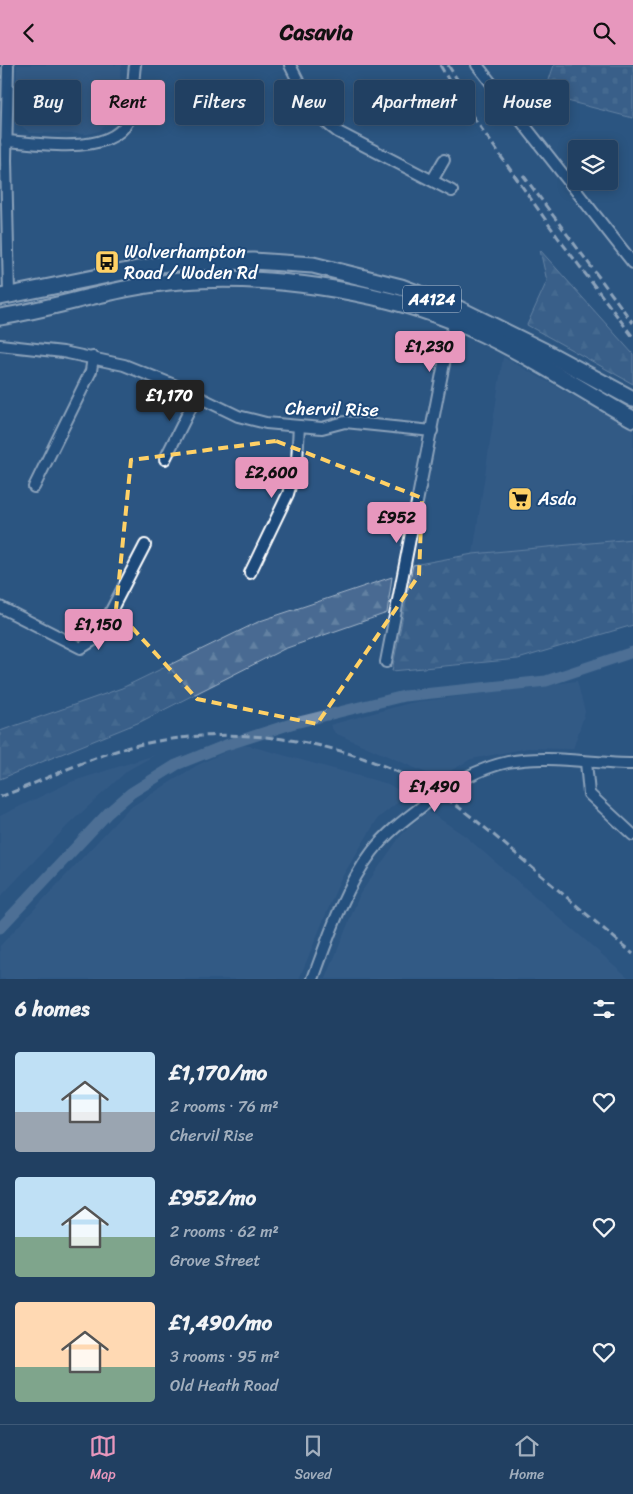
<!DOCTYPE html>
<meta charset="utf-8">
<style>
:root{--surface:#214062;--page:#2d4b6b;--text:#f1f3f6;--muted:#a2afbe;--line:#3e5977;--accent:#e797bd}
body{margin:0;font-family:Sriracha,sans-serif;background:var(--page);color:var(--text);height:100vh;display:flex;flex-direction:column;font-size:19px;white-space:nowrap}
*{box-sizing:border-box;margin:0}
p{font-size:16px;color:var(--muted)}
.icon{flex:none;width:28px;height:28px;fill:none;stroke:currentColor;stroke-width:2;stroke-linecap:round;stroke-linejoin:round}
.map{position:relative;height:914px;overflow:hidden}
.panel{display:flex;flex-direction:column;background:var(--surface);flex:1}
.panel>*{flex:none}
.guide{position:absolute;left:15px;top:15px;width:604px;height:45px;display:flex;gap:10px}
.buttons{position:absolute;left:568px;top:75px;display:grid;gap:10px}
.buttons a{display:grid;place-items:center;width:50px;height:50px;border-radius:5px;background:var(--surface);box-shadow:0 2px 12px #0003,0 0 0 1px var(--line);font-size:25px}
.price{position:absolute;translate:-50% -42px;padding:0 11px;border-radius:5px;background:var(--accent);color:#111;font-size:16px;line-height:32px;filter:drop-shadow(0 1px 2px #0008)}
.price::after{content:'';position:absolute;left:50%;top:30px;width:15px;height:11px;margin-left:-8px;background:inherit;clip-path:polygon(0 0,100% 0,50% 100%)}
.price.active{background:#222;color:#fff}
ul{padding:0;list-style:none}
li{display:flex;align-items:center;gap:15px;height:125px;padding:0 15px}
li span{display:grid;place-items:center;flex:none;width:140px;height:100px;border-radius:5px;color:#555}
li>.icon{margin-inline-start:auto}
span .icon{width:60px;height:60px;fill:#fffc;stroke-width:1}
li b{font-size:21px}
h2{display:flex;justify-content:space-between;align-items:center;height:60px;padding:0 15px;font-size:21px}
.pill{padding:0 18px;border-radius:5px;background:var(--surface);box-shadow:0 2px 12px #0003,0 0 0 1px var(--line);font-size:18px;line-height:45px}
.pill.active{background:var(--accent);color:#111}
header{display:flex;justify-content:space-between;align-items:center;height:65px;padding:0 15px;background:var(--accent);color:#111;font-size:22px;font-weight:800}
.tab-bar{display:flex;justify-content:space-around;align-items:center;height:70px;border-top:1px solid var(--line);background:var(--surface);font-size:14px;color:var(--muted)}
.tab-bar a{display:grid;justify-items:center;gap:2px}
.tab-bar .active{color:var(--accent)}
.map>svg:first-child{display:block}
.built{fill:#3b618b}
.forest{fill:url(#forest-firs);stroke:#a4b5c8}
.cemetery{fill:url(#cemetery-stones);stroke:#a4b5c8}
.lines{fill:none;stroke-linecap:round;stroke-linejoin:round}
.canal{stroke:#748fad;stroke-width:11}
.minor-casing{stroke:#fff;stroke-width:14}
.primary-casing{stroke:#fff;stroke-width:19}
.minor{stroke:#1f4a7a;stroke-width:10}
.primary{stroke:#1f4a7a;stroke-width:15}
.rail{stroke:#fff;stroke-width:3;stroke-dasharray:8 4;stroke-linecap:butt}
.marked{fill:none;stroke:#ffd166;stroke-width:4;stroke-dasharray:10 6;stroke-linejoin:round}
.labels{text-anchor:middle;stroke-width:4;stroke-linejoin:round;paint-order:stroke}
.shield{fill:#1f4a7a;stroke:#bcc9d7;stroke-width:1}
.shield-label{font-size:16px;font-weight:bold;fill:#fff}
.poi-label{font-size:18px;fill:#fff;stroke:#1f4a7a;text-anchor:start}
.street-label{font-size:18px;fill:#fff;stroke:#1f4a7a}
</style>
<header><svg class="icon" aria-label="back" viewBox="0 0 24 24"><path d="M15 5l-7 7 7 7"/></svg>Casavia<svg class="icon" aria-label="search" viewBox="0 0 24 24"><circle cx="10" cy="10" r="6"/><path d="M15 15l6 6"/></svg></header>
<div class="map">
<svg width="633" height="914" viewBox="0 0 633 914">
<defs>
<pattern id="forest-firs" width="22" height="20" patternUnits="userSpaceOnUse" patternTransform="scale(1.25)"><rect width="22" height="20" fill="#486b92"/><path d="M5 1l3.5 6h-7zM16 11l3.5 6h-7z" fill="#6381a2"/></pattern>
<pattern id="cemetery-stones" width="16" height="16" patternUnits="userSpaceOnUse" patternTransform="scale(1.25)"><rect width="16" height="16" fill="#486b92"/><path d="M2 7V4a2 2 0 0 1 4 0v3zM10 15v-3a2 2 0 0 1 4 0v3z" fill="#6381a2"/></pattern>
</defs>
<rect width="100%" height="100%" fill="#2c5582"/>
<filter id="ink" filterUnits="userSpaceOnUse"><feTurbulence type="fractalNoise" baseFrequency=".02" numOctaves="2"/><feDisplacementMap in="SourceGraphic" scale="10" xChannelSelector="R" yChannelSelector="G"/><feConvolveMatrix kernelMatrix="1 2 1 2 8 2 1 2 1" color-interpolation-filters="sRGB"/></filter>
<g filter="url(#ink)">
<g class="built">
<polygon points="17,0 122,0 120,7 121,29 116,46 110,57 99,66 88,69 30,68 16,56"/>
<polygon points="503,292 633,364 633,474 473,489"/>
<polygon points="577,616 585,647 573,684 528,683 471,694 438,713 335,668 330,660 410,638"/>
<polygon points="239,680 250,681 388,719 407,730 378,753 340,815 299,914 0,914 0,881 128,744 196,701"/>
<polygon points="155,690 128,705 69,759 0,832 0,751 71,717"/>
<polygon points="428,746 465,771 630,914 326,914 360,829 402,769"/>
</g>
<g class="forest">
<polygon points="540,185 633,289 633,319 527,260 547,216"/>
<polygon points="633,474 633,560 518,594 392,606 413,500 473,489"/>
<polygon points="392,512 387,548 284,584 140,657 0,714 0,666 122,623 260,556"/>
</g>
<polygon class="cemetery" points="554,0 633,0 633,53 544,30"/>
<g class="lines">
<polyline class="canal" points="0,863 108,748 131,728 176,700 226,680 291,659 404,631 546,616 633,587"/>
<defs>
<g id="minor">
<polyline points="8,0 6,95 9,229"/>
<path d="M290,0C303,26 313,50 338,67L452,126"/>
<polyline points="477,0 633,198"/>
<path d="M6,76C42,78 125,95 132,43C133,29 133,14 135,0"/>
<polyline points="433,114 444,95"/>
<polyline points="0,280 63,287 124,300 174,320 238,351 266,358 322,363 345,357 432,366"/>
<polyline points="165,394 196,332"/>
<polyline points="34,422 91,306 93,292"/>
<polyline points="250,508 288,429 297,396 299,361"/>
<polyline points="0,542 81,583 97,573 145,480"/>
<polyline points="386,597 447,283 455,257"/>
<polyline points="586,697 589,729 633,770"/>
<path d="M313,914C328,873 345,822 372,787C387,767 408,752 428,737C455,718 476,704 508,697C549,689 592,699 633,699"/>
</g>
<g id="primary">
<polyline points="0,232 167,198 253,196 313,200 401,222 459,244 544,286 633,334"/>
<path d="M0,252C61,242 120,220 182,216C266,209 375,225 453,256C516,281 574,321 633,354"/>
</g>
</defs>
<use href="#minor" class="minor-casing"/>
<use href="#primary" class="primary-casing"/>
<use href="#minor" class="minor"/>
<use href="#primary" class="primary"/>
<g class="rail">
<polyline points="440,0 455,26 559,174 633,272"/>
<polyline points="448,0 471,36"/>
<polyline points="523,110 633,258"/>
<path d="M0,732C46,715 90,691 138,680C241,657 354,675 444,732C471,750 496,772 521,793C558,825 596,857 633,889"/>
</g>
</g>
</g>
<path d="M0 0H633V914H0ZM276,376L422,433L419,510L317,659L197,634L116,545L131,395Z" fill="#2c5582" fill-opacity=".55" fill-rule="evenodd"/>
<path class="marked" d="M276,376L422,433L419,510L317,659L197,634L116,545L131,395Z"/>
<defs>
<symbol id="bus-square" viewBox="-11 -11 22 22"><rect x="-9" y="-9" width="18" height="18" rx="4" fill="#ffd166" stroke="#1f4a7a"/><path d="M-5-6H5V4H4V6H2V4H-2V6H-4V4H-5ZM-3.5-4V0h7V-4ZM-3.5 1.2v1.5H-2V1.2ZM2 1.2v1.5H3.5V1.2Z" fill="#111"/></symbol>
<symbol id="supermarket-square" viewBox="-11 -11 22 22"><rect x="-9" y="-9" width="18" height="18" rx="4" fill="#ffd166" stroke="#1f4a7a"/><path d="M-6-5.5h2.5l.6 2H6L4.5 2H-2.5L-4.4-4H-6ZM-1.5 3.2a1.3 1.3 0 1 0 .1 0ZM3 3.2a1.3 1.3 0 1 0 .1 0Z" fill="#111"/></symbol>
</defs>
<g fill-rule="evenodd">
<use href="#bus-square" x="93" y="183" width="28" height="28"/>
<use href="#supermarket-square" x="506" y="420" width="28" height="28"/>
</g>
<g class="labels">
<rect class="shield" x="403" y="220.5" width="58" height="27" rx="4"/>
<g class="shield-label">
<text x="432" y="240">A4124</text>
</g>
<g class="poi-label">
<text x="124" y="193">Wolverhampton<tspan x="124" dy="21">Road / Woden Rd</tspan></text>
<text x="538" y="440">Asda</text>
</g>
<g class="street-label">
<text transform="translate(332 344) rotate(1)" y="6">Chervil Rise</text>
</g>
</g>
</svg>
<div class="buttons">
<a><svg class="icon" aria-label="layers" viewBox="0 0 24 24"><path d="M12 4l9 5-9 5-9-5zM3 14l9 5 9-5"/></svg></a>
</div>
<b class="price" style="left:430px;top:308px">£1,230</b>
<b class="price active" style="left:170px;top:357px">£1,170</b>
<b class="price" style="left:272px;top:434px">£2,600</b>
<b class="price" style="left:397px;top:479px">£952</b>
<b class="price" style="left:99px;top:586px">£1,150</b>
<b class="price" style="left:435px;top:748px">£1,490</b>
<div class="guide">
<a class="pill">Buy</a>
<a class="pill active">Rent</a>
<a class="pill">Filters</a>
<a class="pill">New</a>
<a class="pill">Apartment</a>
<a class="pill">House</a>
</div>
</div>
<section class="panel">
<h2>6 homes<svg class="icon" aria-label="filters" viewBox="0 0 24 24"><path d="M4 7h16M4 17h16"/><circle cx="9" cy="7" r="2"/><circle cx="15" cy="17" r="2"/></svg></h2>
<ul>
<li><span style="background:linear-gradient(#bfe0f5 60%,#9aa5b1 0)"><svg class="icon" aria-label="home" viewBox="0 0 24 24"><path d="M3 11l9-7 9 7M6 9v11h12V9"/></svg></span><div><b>£1,170/mo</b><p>2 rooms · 76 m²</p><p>Chervil Rise</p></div><svg class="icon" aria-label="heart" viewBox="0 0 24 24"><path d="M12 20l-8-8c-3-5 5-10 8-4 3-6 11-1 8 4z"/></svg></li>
<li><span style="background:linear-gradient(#bfe0f5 60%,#7fa58c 0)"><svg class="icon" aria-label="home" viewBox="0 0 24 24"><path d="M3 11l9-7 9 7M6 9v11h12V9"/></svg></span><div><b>£952/mo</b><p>2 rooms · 62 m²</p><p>Grove Street</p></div><svg class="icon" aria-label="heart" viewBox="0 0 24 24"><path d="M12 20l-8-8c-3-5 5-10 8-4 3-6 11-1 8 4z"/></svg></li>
<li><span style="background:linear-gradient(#ffd9b3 65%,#7fa58c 0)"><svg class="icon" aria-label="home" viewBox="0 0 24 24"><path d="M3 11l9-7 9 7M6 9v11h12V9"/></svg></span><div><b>£1,490/mo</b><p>3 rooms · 95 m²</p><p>Old Heath Road</p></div><svg class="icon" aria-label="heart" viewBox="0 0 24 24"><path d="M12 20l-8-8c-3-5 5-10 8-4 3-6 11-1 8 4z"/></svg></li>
</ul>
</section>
<nav class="tab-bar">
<a class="active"><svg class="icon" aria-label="map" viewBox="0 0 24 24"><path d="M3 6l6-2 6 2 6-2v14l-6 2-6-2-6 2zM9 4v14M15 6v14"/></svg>Map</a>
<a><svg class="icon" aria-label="saved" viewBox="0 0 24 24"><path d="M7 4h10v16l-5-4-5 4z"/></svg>Saved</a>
<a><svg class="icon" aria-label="home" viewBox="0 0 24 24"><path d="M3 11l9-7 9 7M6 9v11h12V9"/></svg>Home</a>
</nav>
